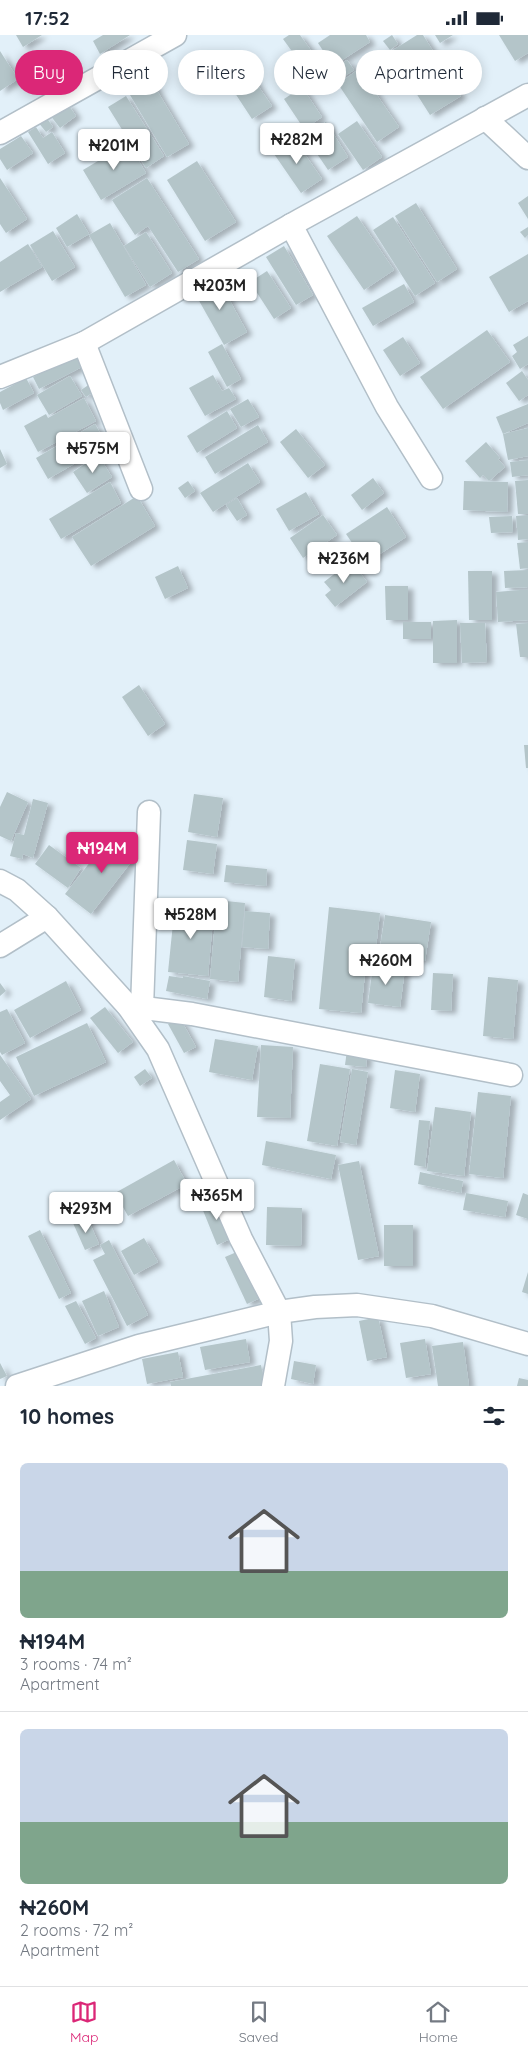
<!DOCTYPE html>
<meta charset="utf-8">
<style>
:root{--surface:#fff;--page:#f6f6f7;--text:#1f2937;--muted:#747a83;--line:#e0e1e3;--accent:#db2777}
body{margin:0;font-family:Quicksand,sans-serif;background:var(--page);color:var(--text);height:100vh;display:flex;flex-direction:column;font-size:19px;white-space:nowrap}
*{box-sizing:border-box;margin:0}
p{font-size:16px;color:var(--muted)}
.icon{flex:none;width:28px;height:28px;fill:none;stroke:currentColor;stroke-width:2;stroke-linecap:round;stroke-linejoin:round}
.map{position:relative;height:1351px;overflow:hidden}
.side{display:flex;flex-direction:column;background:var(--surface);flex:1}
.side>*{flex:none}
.hud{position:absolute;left:15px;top:15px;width:499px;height:45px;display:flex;gap:10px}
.price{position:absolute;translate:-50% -42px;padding:0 11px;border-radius:5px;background:#fff;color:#222;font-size:16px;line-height:32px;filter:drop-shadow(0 1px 2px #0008)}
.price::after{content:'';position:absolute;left:50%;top:30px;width:15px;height:11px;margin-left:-8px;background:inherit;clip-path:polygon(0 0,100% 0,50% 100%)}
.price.on{background:var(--accent);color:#fff}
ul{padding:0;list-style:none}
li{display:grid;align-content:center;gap:10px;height:265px;padding:0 20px}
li+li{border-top:1px solid var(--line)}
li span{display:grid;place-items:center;height:155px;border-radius:8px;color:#555}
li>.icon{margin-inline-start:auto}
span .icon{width:90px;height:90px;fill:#fffc;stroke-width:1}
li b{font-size:21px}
h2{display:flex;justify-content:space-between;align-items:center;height:60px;padding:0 20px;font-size:21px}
.chip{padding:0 18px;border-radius:22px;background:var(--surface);box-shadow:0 2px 12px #0003;font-size:18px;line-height:45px}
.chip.on{background:var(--accent);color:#fff}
.status{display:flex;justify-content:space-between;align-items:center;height:35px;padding:0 25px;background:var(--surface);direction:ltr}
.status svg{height:14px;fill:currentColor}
.dock{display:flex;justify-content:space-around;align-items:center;height:70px;border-top:1px solid var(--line);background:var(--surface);font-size:14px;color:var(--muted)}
.dock a{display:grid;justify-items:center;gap:2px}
.dock .on{color:var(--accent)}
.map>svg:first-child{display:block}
.building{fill:#b4c5c9;filter:url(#shadow)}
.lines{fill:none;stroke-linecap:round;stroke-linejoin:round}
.street-casing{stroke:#b2bfc8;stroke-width:25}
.street{stroke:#fff;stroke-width:22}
</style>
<div class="status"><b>17:52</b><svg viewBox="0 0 49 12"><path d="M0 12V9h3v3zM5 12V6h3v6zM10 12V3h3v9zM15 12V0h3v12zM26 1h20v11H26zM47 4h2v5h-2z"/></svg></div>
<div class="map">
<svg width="528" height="1351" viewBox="0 0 528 1351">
<defs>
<filter id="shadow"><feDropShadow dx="5.5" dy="3" stdDeviation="2.5" flood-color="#0004"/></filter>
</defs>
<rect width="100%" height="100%" fill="#e2f0f9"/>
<g class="building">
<polygon points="16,0 42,0 23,12"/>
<polygon points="103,0 130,0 100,19 93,6"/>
<polygon points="289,0 300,0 325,35 312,44 283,4"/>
<polygon points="330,0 366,0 370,7 333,31 318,8"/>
<polygon points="392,0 398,9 390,15 383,6"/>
<polygon points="417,0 423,0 461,61 430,80 390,17"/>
<polygon points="435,0 453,0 440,8"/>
<polygon points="499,0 528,0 528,18 515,26"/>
<polygon points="0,16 18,44 0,56"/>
<polygon points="347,25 354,35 337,46 330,36"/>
<polygon points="359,34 399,92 377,107 338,49"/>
<polygon points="248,36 272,71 252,84 229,49"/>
<polygon points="152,47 189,109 167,122 130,60"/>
<polygon points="302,52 322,82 304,94 284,64"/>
<polygon points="126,61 164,121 146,133 108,72"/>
<polygon points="67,68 76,81 60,93 50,80"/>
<polygon points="46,82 53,92 46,97 38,87"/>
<polygon points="357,86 382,122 363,135 338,99"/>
<polygon points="326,87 348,122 328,135 305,101"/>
<polygon points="36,92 43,103 52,97 65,118 48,129 28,97"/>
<polygon points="21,101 33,118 7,135 0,124 0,114"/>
<polygon points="293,102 322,144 301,158 272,116"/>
<polygon points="128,108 146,138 101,165 83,135"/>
<polygon points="197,126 236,187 205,206 167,145"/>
<polygon points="0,143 27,184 6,198 0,189"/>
<polygon points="147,143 199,224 178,237 148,191 135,200 112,165"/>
<polygon points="528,161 528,184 518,168"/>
<polygon points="416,168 457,234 437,247 395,181"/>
<polygon points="77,179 89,199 67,212 56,193"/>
<polygon points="357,181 394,235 364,255 327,201"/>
<polygon points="393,182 435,248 415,261 373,195"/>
<polygon points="110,188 146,250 125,262 89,200"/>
<polygon points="528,192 528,200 525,203 520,197"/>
<polygon points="53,196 75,232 52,246 30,210"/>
<polygon points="146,197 172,238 150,252 124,211"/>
<polygon points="28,209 42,232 0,257 0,227"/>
<polygon points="284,211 313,260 296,270 266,222"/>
<polygon points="528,219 528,266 509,277 489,242"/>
<polygon points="267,236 291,273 274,284 250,247"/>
<polygon points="217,242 247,297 224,310 193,255"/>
<polygon points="404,249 414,267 373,291 362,273"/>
<polygon points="487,295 510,327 443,374 420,342"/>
<polygon points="528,301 528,329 520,334 512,321 517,317 513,310"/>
<polygon points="403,302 420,328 400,341 383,315"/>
<polygon points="222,309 241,344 227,352 208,317"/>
<polygon points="76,320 82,332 39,354 33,342"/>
<polygon points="522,336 528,345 528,360 519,366 506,348"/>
<polygon points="213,340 222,356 229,353 236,364 205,381 189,353"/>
<polygon points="70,341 82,361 49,380 37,360"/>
<polygon points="26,343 34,358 3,375 0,368 0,357"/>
<polygon points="93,347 98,354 86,362 81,355"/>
<polygon points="84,363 96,386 38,417 24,391 46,379 48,383"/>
<polygon points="248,364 259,382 241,392 230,374"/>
<polygon points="528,369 528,388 503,399 496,382"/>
<polygon points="227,376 237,393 197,418 187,401"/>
<polygon points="95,389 107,410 48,444 36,423"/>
<polygon points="258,390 268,407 215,439 205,422"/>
<polygon points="528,393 528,421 508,425 503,399"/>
<polygon points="296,394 325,430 308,443 280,407"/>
<polygon points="486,407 500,423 498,424 505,432 489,446 483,440 480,443 465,426"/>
<polygon points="0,414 7,429 0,433"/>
<polygon points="98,420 112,442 87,458 73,437"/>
<polygon points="528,425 528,440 512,442 510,427"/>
<polygon points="248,428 260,447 213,477 200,458"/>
<polygon points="373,443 384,458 362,475 351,460"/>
<polygon points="528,445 528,479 518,479 515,446"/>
<polygon points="188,446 195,456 185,463 178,453"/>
<polygon points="464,446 508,447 507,477 463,475"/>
<polygon points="110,447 121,468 61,504 49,484"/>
<polygon points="306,457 319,479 289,496 276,474"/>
<polygon points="137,461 155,491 91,531 72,502"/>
<polygon points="237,463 247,480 237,486 226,470"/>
<polygon points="387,472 406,502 366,528 346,499"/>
<polygon points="323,480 337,500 303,523 290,503"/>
<polygon points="528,480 528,504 518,505 516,481"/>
<polygon points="512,481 513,497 491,498 489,482"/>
<polygon points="528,507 528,533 520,534 517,508"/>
<polygon points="351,526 367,547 335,572 325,560 331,555 324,547"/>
<polygon points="178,531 188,553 165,564 155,542"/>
<polygon points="528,535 528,552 505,553 504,536"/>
<polygon points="468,536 492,536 492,585 469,585"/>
<polygon points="385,551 408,551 408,585 386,585"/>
<polygon points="520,555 528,555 528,585 498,587 496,557"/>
<polygon points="457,585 457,628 433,628 433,586"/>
<rect x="403" y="587" width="28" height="17"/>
<polygon points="460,588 485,588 487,627 462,628"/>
<polygon points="528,588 528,622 520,622 516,589"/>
<polygon points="139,650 165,689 148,701 122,662"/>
<polygon points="524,710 528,710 528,733 526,733"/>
<polygon points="7,757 28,767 11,806 0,801 0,772"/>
<polygon points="194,759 223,763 217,802 188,797"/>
<polygon points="33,764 48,768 33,823 23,819 22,824 10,821 16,798 24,800"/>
<polygon points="113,798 138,818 91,879 65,859"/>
<polygon points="187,805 217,809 213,839 183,835"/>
<polygon points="49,810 81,833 68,853 35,829"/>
<polygon points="226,830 267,834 266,851 224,847"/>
<polygon points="217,865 245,868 238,947 210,944"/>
<polygon points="175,869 214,873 208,941 168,937"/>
<polygon points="329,872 380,878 374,930 366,929 361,978 319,974"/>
<polygon points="245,876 270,878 268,914 242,912"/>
<polygon points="385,880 431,887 425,926 379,919"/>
<polygon points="268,921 295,924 291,966 264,962"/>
<polygon points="373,930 405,934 400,972 368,968"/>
<polygon points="433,938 453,939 451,976 431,975"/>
<polygon points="169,941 183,943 183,941 210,946 207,964 166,956"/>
<polygon points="488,942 518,945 513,1004 483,1001"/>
<polygon points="66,946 81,975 30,1003 14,975"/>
<polygon points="0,948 6,956 0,961"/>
<polygon points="105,972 133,1007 118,1018 90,983"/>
<polygon points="7,974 25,1008 2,1020 0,1017 0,977"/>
<polygon points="180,983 196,1012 184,1018 168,989"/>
<polygon points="87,988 106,1027 34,1061 16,1022"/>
<polygon points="215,1004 258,1011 252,1045 209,1037"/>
<polygon points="261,1010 293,1012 290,1083 257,1082"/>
<polygon points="347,1015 367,1017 366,1032 345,1030"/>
<polygon points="0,1020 31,1064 0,1085 0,1067 10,1060 0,1046"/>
<polygon points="320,1029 350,1034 337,1111 307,1106"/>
<polygon points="145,1034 152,1043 140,1051 134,1042"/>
<polygon points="352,1034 368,1037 356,1110 340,1107"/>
<polygon points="395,1035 420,1039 415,1077 390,1073"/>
<polygon points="478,1057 511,1061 503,1143 469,1139"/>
<polygon points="435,1072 471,1077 464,1141 427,1136"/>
<polygon points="419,1085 430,1086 425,1132 414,1130"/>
<polygon points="266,1106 336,1120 331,1144 262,1130"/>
<polygon points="174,1125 187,1149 128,1181 115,1158"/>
<polygon points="359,1126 379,1221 358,1225 338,1130"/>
<polygon points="420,1137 463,1146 461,1158 418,1149"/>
<polygon points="466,1158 508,1166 505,1182 463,1175"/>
<polygon points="523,1158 528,1160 528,1184 516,1180"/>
<polygon points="216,1162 233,1203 217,1210 200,1168"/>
<polygon points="267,1172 302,1173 301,1211 266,1210"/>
<polygon points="87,1182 99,1209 85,1215 73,1188"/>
<rect x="384" y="1190" width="29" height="41"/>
<polygon points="40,1195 71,1258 59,1264 28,1201"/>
<polygon points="144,1203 158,1227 134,1240 121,1216"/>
<polygon points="109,1205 148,1280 127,1291 93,1225 105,1219 100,1210"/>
<polygon points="239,1216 260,1263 247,1269 225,1222"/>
<polygon points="528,1237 528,1259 522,1257"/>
<polygon points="104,1256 119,1292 98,1301 82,1266"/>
<polygon points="76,1266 96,1303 85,1309 65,1271"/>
<polygon points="378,1282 387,1322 367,1326 359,1286"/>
<polygon points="246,1304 250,1327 205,1335 200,1312"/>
<polygon points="425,1304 431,1339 406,1343 400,1308"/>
<polygon points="463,1307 469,1351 438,1351 432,1311"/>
<polygon points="178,1317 183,1342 147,1349 142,1324"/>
<polygon points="294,1326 316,1330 313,1349 291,1344"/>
<polygon points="0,1328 7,1341 0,1344"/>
<polygon points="261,1330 265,1351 171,1351 170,1347"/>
<polygon points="519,1343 528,1345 528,1351 517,1351"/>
</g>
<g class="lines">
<defs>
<g id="street">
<polyline points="485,83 528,123"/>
<polyline points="0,98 175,0"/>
<polyline points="291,190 387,372 431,443"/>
<polyline points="84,308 300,185 528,60"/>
<polyline points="0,342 84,308 141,454"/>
<polyline points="0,846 17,855 47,882 128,971 158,1014 241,1204 279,1277 281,1306 273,1351"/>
<polyline points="0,911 47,882"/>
<polyline points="128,971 192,979 511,1040"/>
<polyline points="142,973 149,777"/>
<polyline points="17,1351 139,1311 279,1277 315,1272 357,1270 432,1281 528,1309"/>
</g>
</defs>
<use href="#street" class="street-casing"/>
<use href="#street" class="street"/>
</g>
</svg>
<b class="price" style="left:297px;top:130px">₦282M</b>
<b class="price" style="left:114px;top:136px">₦201M</b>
<b class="price" style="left:220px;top:276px">₦203M</b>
<b class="price" style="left:93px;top:439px">₦575M</b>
<b class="price" style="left:344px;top:549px">₦236M</b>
<b class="price on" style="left:102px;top:839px">₦194M</b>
<b class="price" style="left:191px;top:905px">₦528M</b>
<b class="price" style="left:386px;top:951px">₦260M</b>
<b class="price" style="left:217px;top:1186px">₦365M</b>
<b class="price" style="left:86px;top:1199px">₦293M</b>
<div class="hud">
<a class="chip on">Buy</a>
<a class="chip">Rent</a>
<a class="chip">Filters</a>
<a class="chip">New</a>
<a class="chip">Apartment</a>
</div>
</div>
<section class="side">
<h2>10 homes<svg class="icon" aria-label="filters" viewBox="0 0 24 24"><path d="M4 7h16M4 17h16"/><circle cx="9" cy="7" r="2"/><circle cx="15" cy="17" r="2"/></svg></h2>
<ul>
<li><span style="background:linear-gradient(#c9d6e8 70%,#7fa58c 0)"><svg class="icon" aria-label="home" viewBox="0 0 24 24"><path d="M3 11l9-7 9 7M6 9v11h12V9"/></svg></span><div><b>₦194M</b><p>3 rooms · 74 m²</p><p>Apartment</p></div></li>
<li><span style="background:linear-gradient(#c9d6e8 60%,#7fa58c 0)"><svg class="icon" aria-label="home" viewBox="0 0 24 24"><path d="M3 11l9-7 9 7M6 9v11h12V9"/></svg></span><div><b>₦260M</b><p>2 rooms · 72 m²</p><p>Apartment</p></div></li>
</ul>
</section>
<nav class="dock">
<a class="on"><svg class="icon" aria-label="map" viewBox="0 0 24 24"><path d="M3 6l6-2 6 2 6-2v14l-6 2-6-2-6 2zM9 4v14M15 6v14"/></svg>Map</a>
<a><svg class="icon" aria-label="saved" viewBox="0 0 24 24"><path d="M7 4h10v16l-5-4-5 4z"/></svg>Saved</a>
<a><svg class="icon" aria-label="home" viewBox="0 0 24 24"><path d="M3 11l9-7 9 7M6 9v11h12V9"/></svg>Home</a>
</nav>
